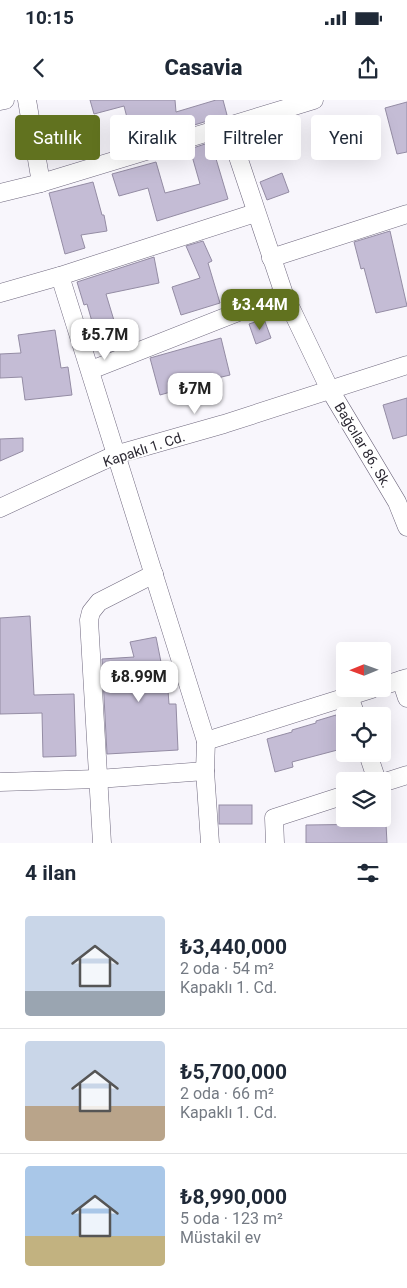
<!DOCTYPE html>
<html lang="tr">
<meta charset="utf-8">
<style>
:root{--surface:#fff;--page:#f2f2f3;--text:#1f2937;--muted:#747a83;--line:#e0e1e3;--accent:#61721f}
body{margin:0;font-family:Roboto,sans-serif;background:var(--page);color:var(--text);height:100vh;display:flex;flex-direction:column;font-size:19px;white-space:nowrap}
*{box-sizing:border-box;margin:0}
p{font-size:16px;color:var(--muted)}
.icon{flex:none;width:28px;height:28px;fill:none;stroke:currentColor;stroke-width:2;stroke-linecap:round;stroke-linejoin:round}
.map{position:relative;height:743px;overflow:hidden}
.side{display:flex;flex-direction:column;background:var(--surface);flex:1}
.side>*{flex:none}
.hud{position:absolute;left:15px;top:15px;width:378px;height:45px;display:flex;gap:10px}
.needle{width:32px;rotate:269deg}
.controls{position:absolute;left:336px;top:542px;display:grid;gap:10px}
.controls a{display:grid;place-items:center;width:55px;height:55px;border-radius:5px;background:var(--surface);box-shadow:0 5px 20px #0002;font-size:25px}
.price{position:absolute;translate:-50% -42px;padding:0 11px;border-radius:10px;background:#fff;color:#222;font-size:16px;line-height:32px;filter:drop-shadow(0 1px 2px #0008)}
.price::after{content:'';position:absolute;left:50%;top:30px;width:15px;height:11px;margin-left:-8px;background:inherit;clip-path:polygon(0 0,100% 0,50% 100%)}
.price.active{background:var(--accent);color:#fff}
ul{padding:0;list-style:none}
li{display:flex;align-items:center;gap:15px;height:125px;padding:0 25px}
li+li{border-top:1px solid var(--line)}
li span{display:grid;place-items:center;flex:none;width:140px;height:100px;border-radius:5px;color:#555}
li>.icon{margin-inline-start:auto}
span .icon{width:60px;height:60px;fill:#fffc;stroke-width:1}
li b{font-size:21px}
h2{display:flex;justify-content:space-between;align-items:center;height:60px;padding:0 25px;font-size:21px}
.tag{padding:0 18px;border-radius:5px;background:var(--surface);box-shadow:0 5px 20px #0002;font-size:18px;line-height:45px}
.tag.active{background:var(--accent);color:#fff}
.status{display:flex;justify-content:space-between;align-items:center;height:35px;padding:0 25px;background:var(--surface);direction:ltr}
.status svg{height:14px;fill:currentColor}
header{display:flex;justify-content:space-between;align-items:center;height:65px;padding:0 25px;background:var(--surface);font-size:22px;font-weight:800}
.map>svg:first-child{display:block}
.building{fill:#c4bcd5;stroke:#948ca4}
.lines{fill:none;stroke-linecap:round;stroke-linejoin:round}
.minor-casing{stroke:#6f687e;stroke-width:19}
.minor{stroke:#fff;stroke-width:18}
.labels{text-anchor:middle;stroke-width:4;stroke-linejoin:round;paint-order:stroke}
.street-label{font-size:14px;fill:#2a2731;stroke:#fff}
</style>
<div class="status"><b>10:15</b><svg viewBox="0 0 49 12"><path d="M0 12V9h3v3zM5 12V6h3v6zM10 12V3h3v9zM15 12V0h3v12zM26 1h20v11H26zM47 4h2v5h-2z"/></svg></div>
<header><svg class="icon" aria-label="back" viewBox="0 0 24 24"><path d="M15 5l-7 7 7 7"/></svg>Casavia<svg class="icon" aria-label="share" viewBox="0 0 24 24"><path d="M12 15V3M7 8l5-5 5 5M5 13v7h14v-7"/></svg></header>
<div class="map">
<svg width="407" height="743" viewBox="0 0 407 743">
<rect width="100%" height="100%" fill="#f8f6fc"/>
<g class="building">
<polygon points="90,0 175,0 176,12 216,0 223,0 227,15 191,26 189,22 132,37 124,6 94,14"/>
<polygon points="407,2 407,52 397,54 385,8"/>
<polygon points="89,24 96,46 78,53 70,31"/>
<polygon points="211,42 228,99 157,121 148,88 119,96 112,74 156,62 165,93 200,84 190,49"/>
<polygon points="282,73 289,92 267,100 260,82"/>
<polygon points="93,82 102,115 104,115 107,131 81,135 85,148 65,154 49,93"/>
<polygon points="390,131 407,206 376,213 364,168 361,169 354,142"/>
<polygon points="203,141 212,161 208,163 220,203 181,215 172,187 200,178 186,146"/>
<polygon points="154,157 159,183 106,194 119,237 98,243 87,204 84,205 77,182"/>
<polygon points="264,219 271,238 256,244 249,224"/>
<polygon points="55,230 61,268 68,267 72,295 25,300 22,277 0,278 0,254 21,253 18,235"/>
<polygon points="221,238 230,275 188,285 188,287 160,295 150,258"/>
<polygon points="407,298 407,335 393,339 383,305"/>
<polygon points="23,338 23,351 0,361 0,339"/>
<polygon points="30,516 34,595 74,594 76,656 43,657 42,613 0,614 0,518"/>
<polygon points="156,537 164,577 167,577 169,604 176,604 178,650 107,654 102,559 134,557 130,542"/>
<polygon points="336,615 345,648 292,662 293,667 275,672 267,639 292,632 292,630 316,623 316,621"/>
<rect x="219" y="705" width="33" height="19"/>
<polygon points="386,724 387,743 306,743 306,725"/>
</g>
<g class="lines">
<defs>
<g id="minor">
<polyline points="27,0 41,83"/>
<polyline points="0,1 5,0"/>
<polyline points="228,27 284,194 330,290 397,402 407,427"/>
<polyline points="0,93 41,83 314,0"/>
<polyline points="271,158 407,114"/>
<polyline points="60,176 206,641 205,671 210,743"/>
<polyline points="0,193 60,176 255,113"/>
<polyline points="91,270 284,194"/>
<polyline points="0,408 115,355 224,324 407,265"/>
<polyline points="401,580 407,598"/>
<polyline points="382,586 407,578"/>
<polyline points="349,596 356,616"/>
<polyline points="206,641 372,589"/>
<polyline points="368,654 377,681"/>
<polyline points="0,682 98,679 205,671"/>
<polyline points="382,683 407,675"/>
<polyline points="102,743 89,520 91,512 99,502 154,474"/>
<polyline points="275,743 274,718 345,695"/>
</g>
</defs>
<use href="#minor" class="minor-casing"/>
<use href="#minor" class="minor"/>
</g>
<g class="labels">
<g class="street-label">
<text transform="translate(363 345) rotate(59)" y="5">Bağcılar 86. Sk.</text>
<text transform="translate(144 349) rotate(-18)" y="5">Kapaklı 1. Cd.</text>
</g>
</g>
</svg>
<div class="controls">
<a><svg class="needle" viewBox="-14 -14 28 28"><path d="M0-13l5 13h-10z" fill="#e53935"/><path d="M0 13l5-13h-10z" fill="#747a83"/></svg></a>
<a><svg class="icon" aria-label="locate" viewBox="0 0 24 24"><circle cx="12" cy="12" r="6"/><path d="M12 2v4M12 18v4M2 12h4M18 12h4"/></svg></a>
<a><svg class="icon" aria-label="layers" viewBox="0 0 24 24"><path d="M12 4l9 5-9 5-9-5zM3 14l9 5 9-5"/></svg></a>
</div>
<b class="price active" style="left:260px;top:231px">₺3.44M</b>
<b class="price" style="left:105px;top:261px">₺5.7M</b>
<b class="price" style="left:195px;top:315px">₺7M</b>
<b class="price" style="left:139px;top:603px">₺8.99M</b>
<div class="hud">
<a class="tag active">Satılık</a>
<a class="tag">Kiralık</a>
<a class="tag">Filtreler</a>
<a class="tag">Yeni</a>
</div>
</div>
<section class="side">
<h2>4 ilan<svg class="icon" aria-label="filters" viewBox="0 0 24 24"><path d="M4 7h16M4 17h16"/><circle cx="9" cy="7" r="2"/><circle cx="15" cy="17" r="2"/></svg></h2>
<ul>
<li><span style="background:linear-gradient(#c9d6e8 75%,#9aa5b1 0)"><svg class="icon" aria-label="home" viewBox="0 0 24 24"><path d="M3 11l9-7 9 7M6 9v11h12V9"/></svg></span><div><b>₺3,440,000</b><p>2 oda · 54 m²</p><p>Kapaklı 1. Cd.</p></div></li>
<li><span style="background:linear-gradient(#c9d6e8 65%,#b9a48a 0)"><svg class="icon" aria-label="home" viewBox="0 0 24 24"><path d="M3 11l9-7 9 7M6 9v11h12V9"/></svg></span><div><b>₺5,700,000</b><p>2 oda · 66 m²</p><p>Kapaklı 1. Cd.</p></div></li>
<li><span style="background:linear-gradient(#a9c7e8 70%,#c2b280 0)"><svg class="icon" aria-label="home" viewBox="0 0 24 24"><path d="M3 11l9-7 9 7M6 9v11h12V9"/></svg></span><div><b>₺8,990,000</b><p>5 oda · 123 m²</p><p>Müstakil ev</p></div></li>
</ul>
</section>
